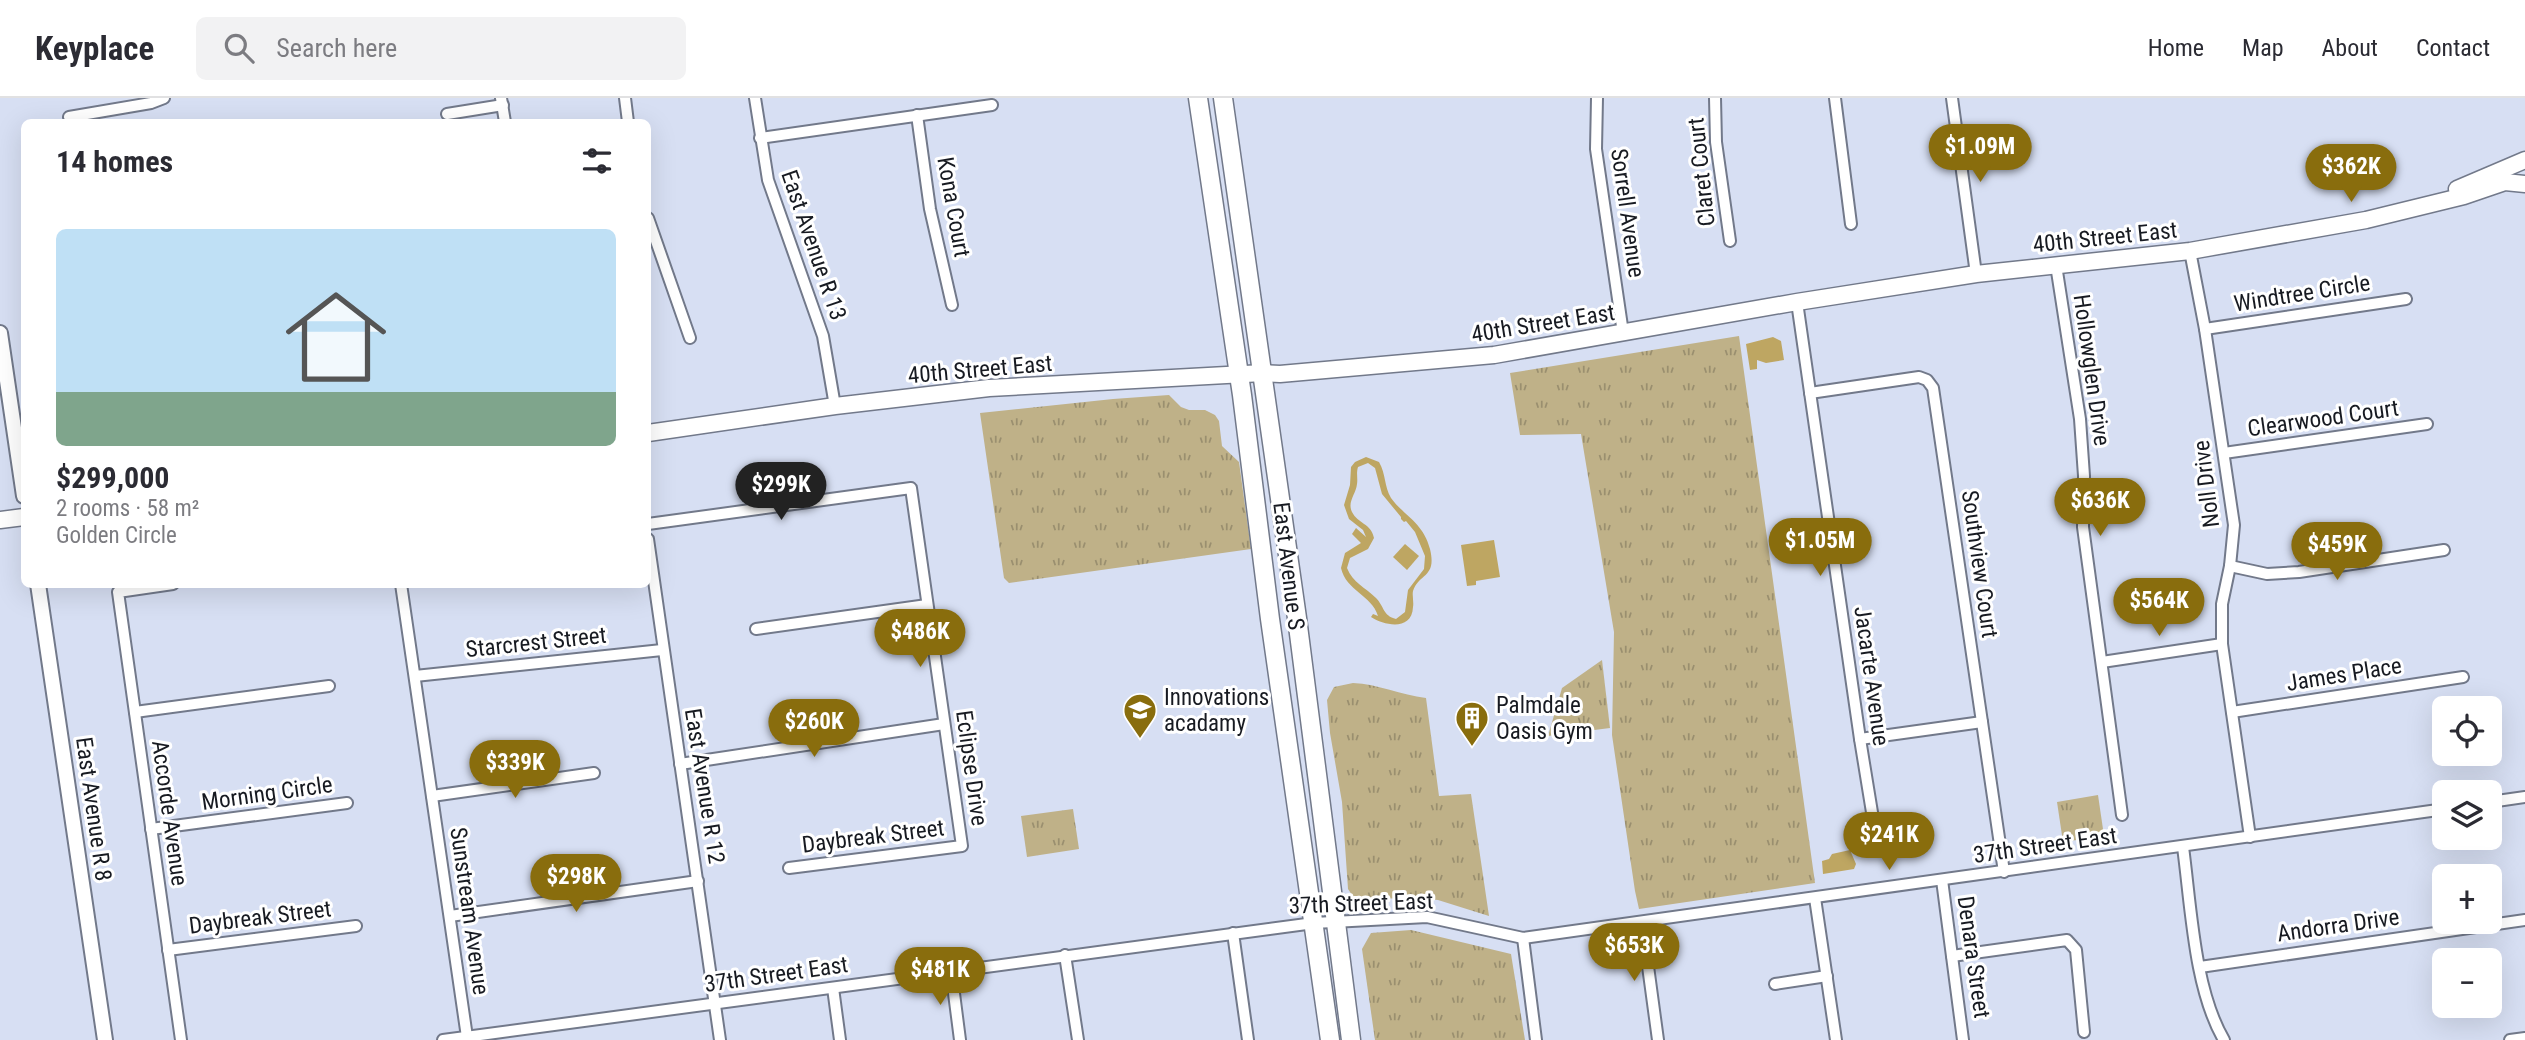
<!DOCTYPE html>
<meta charset="utf-8">
<style>
:root{--surface:#fff;--page:#f2f2f3;--text:#2b2b33;--muted:#7c7c81;--line:#e1e1e2;--accent:#896d0d}
body{margin:0;font-family:"Roboto Condensed",sans-serif;background:var(--page);color:var(--text);height:100vh;display:flex;flex-direction:column;font-size:26px;white-space:nowrap}
*{box-sizing:border-box;margin:0}
p{font-size:23px;color:var(--muted)}
.icon{flex:none;width:38px;height:38px;fill:none;stroke:currentColor;stroke-width:2;stroke-linecap:round;stroke-linejoin:round}
.map{position:relative;flex:1;overflow:hidden}
.drawer{position:absolute;left:21px;top:21px;width:630px;height:469px;display:flex;flex-direction:column;background:var(--surface);border-radius:10px;box-shadow:0 7px 28px #0002}
.drawer>*{flex:none}
.tools{position:absolute;left:2432px;top:598px;display:grid;gap:14px}
.tools a{display:grid;place-items:center;width:70px;height:70px;border-radius:10px;background:var(--surface);box-shadow:0 7px 28px #0002;font-size:35px}
.price{position:absolute;translate:-50% -60px;padding:0 16px;border-radius:24px;background:var(--accent);color:#fff;font-size:23px;line-height:46px;filter:drop-shadow(0 2px 4px #0008)}
.price::after{content:'';position:absolute;left:50%;top:42px;width:21px;height:16px;margin-left:-10px;background:inherit;clip-path:polygon(0 0,100% 0,50% 100%)}
.price.on{background:#222;color:#fff}
ul{padding:0;list-style:none}
li{display:grid;align-content:center;gap:14px;height:371px;padding:0 35px}
li+li{border-top:2px solid var(--line)}
li span{display:grid;place-items:center;height:217px;border-radius:10px;color:#555}
li>.icon{margin-inline-start:auto}
span .icon{width:126px;height:126px;fill:#fffc;stroke-width:1}
li b{font-size:30px}
h2{display:flex;justify-content:space-between;align-items:center;height:84px;padding:0 35px;font-size:30px}
header{display:flex;align-items:center;gap:42px;box-sizing:border-box;height:98px;padding:0 35px;background:var(--surface);border-bottom:2px solid var(--line)}
header strong{font-size:33px}
nav{display:flex;gap:38px;margin-inline-start:auto;font-size:24px}
.search{width:490px;height:63px;background:var(--page);display:flex;align-items:center;gap:18px;box-sizing:border-box;padding:0 24px;border-radius:10px;color:var(--muted);font-size:26px}
.map>svg:first-child{display:block}
.grass{fill:url(#grass-tufts)}
.water{fill:#bea662;fill-rule:evenodd}
.lines{fill:none;stroke-linecap:round;stroke-linejoin:round}
.minor-casing{stroke:#72798a;stroke-width:14}
.tertiary-casing{stroke:#72798a;stroke-width:18}
.secondary-casing{stroke:#72798a;stroke-width:19}
.primary-casing{stroke:#72798a;stroke-width:21}
.minor{stroke:#fff;stroke-width:10}
.tertiary{stroke:#fff;stroke-width:14}
.secondary{stroke:#fff;stroke-width:16}
.primary{stroke:#fff;stroke-width:18}
.labels{text-anchor:middle;stroke-width:6;stroke-linejoin:round;paint-order:stroke}
.street-label{font-size:23px;fill:#171a21;stroke:#fff}
.poi-label{font-size:23px;fill:#171a21;stroke:#fff;text-anchor:start}
</style>
<header>
<strong>Keyplace</strong>
<div class="search"><svg class="icon" aria-label="search" viewBox="0 0 24 24"><circle cx="10" cy="10" r="6"/><path d="M15 15l6 6"/></svg>Search here</div>
<nav><a>Home</a><a>Map</a><a>About</a><a>Contact</a></nav>
</header>
<div class="map">
<svg width="2525" height="942" viewBox="0 0 2525 942">
<defs>
<pattern id="grass-tufts" width="24" height="20" patternUnits="userSpaceOnUse" patternTransform="scale(1.75)"><rect width="24" height="20" fill="#bfb188"/><path d="M3 7l-1-3M5 7V3M7 7l1-3M15 17l-1-3M17 17v-4M19 17l1-3" fill="none" stroke="#9a8f6f"/></pattern>
</defs>
<rect width="100%" height="100%" fill="#d7dff3"/>
<g class="grass">
<polygon points="1739,238 1815,785 1639,811 1635,793 1612,637 1614,534 1581,336 1520,337 1510,275"/>
<polygon points="1169,297 1181,309 1189,312 1205,312 1215,317 1219,323 1222,348 1239,364 1251,451 1009,485 1004,480 980,315 1113,301"/>
<polygon points="1602,562 1610,630 1548,638 1562,590"/>
<path d="M1353,585C1378,586 1401,597 1426,600L1439,698L1471,696L1489,818L1438,802L1420,800L1358,801L1354,800L1348,791L1342,704L1330,635L1327,602L1334,589Z"/>
<polygon points="2098,697 2104,738 2063,744 2057,704"/>
<polygon points="1073,711 1079,751 1027,759 1021,718"/>
<polygon points="1411,832 1511,856 1525,942 1375,942 1362,851 1371,835"/>
</g>
<g class="water">
<polygon points="1773,239 1781,243 1784,262 1766,265 1757,262 1757,271 1750,272 1746,246"/>
<path d="M1366,359L1379,364C1386,376 1384,388 1391,400C1404,418 1423,424 1430,451C1437,480 1419,475 1413,493C1412,498 1414,504 1413,509C1412,533 1385,528 1371,519L1373,516L1378,518C1372,497 1346,493 1341,470L1345,455L1361,445L1352,436L1356,430L1366,439L1363,432L1349,421L1344,407L1350,387L1351,369L1355,364ZM1368,365L1375,370L1382,396L1401,419V421L1404,424L1406,423L1415,434L1425,458L1424,471L1408,492L1405,514L1396,521C1383,518 1384,508 1376,500C1365,489 1353,485 1347,470L1350,460L1368,451L1374,440C1371,425 1358,426 1352,414C1347,404 1356,396 1357,386C1358,380 1356,376 1358,369Z"/>
<polygon points="1494,442 1500,479 1476,483 1476,487 1467,488 1461,447"/>
<polygon points="1405,446 1419,458 1407,472 1393,459"/>
<polygon points="1850,752 1856,766 1854,771 1823,776 1822,763 1829,761 1832,756"/>
</g>
<g class="lines">
<defs>
<g id="minor">
<polyline points="501,0 505,24"/>
<polyline points="625,0 628,24"/>
<polyline points="755,0 768,82 823,238 835,308"/>
<polyline points="1597,0 1596,51 1623,235"/>
<polyline points="1715,0 1716,44 1730,143"/>
<polyline points="1835,0 1851,126"/>
<polyline points="1952,0 1976,176"/>
<polyline points="447,16 503,7"/>
<polyline points="917,17 930,111 952,207"/>
<polyline points="69,19 151,5 164,0"/>
<polyline points="760,40 992,7"/>
<polyline points="648,120 690,240"/>
<polyline points="2190,153 2205,231 2234,427 2230,468 2222,506 2222,546 2250,739"/>
<polyline points="2056,167 2080,321 2084,378 2083,429 2122,717"/>
<polyline points="1797,204 1860,641 1878,751"/>
<polyline points="2205,231 2406,201"/>
<polyline points="1810,295 1919,279 1927,282 1933,290 2004,774"/>
<polyline points="2224,355 2427,326"/>
<polyline points="648,426 911,390 962,748 789,770"/>
<polyline points="648,441 720,942"/>
<polyline points="2230,468 2267,476 2299,474 2444,452"/>
<polyline points="173,486 118,494 181,942"/>
<polyline points="401,486 467,939"/>
<polyline points="756,531 927,507"/>
<polyline points="2102,564 2222,546"/>
<polyline points="415,578 662,552"/>
<polyline points="135,614 329,588"/>
<polyline points="2232,614 2463,579"/>
<polyline points="1860,641 1982,624"/>
<polyline points="680,666 944,626"/>
<polyline points="432,698 594,675"/>
<polyline points="2490,704 2525,699"/>
<polyline points="151,731 347,705"/>
<path d="M2183,749C2191,808 2194,891 2224,942"/>
<polyline points="1942,782 1963,942"/>
<polyline points="1815,800 1836,942"/>
<polyline points="450,818 698,783"/>
<polyline points="1642,824 1658,942"/>
<polyline points="1233,835 1248,942"/>
<polyline points="1523,840 1536,942"/>
<polyline points="168,852 356,828"/>
<polyline points="1065,857 1078,942"/>
<polyline points="1952,858 2067,842 2076,852 2084,934"/>
<polyline points="2200,869 2525,822"/>
<polyline points="951,872 960,942"/>
<polyline points="1775,886 1827,878"/>
<polyline points="833,890 840,942"/>
<polyline points="443,942 1314,825 1427,819 1523,840 2445,711"/>
<polyline points="2510,942 2525,940"/>
</g>
<g id="tertiary">
<polyline points="0,235 24,398"/>
<polyline points="38,486 105,942"/>
</g>
<g id="secondary">
<polyline points="2457,91 2525,62"/>
<polyline points="648,335 835,308 989,290 1263,275 1280,276 1494,257 1797,204 1976,176 2190,153 2366,122 2464,98 2505,84 2525,86"/>
<polyline points="0,422 24,419"/>
</g>
<g id="primary">
<polyline points="1198,0 1242,297 1270,521 1330,942"/>
<polyline points="1223,0 1297,520 1351,942"/>
</g>
</defs>
<use href="#minor" class="minor-casing"/>
<use href="#tertiary" class="tertiary-casing"/>
<use href="#secondary" class="secondary-casing"/>
<use href="#primary" class="primary-casing"/>
<use href="#minor" class="minor"/>
<use href="#tertiary" class="tertiary"/>
<use href="#secondary" class="secondary"/>
<use href="#primary" class="primary"/>
</g>
<defs>
<symbol id="school-pin" viewBox="-11 -11 22 30"><path d="M0 17L-7.5 6A9.5 9.5 0 1 1 7.5 6Z" fill="#896d0d" stroke="#fff"/><path d="M0-5L7-2L0 1L-7-2ZM-4 1L0 2.5L4 1V4Q0 6-4 4Z" fill="#fff"/></symbol>
<symbol id="building-pin" viewBox="-11 -11 22 30"><path d="M0 17L-7.5 6A9.5 9.5 0 1 1 7.5 6Z" fill="#896d0d" stroke="#fff"/><path d="M-4-6H4V6H1V3H-1V6H-4ZM-2.5-4.3h1.7v1.8h-1.7ZM.8-4.3h1.7v1.8H.8ZM-2.5-1h1.7V.8h-1.7ZM.8-1h1.7V.8H.8Z" fill="#fff"/></symbol>
</defs>
<g fill-rule="evenodd">
<use href="#school-pin" x="1121" y="593" width="38" height="52"/>
<use href="#building-pin" x="1453" y="601" width="38" height="52"/>
</g>
<g class="labels">
<g class="street-label">
<text transform="translate(1701 74) rotate(-96)" y="8">Claret Court</text>
<text transform="translate(954 109) rotate(80)" y="8">Kona Court</text>
<text transform="translate(1628 115) rotate(82)" y="8">Sorrell Avenue</text>
<text transform="translate(2105 139) rotate(-6)" y="8">40th Street East</text>
<text transform="translate(814 147) rotate(71)" y="8">East Avenue R 13</text>
<text transform="translate(2302 195) rotate(-9)" y="8">Windtree Circle</text>
<text transform="translate(1543 225) rotate(-9)" y="8">40th Street East</text>
<text transform="translate(980 271) rotate(-5)" y="8">40th Street East</text>
<text transform="translate(2092 272) rotate(82)" y="8">Hollowglen Drive</text>
<text transform="translate(2323 320) rotate(-8)" y="8">Clearwood Court</text>
<text transform="translate(2206 386) rotate(-97)" y="8">Noll Drive</text>
<text transform="translate(1980 466) rotate(82)" y="8">Southview Court</text>
<text transform="translate(1289 468) rotate(83)" y="8">East Avenue S</text>
<text transform="translate(536 544) rotate(-6)" y="8">Starcrest Street</text>
<text transform="translate(2344 576) rotate(-9)" y="8">James Place</text>
<text transform="translate(1872 578) rotate(82)" y="8">Jacarte Avenue</text>
<text transform="translate(972 670) rotate(82)" y="8">Eclipse Drive</text>
<text transform="translate(705 688) rotate(81)" y="8">East Avenue R 12</text>
<text transform="translate(267 695) rotate(-8)" y="8">Morning Circle</text>
<text transform="translate(94 711) rotate(82)" y="8">East Avenue R 8</text>
<text transform="translate(170 715) rotate(82)" y="8">Accorde Avenue</text>
<text transform="translate(873 738) rotate(-7)" y="8">Daybreak Street</text>
<text transform="translate(2045 747) rotate(-8)" y="8">37th Street East</text>
<text transform="translate(1361 805) rotate(-2)" y="8">37th Street East</text>
<text transform="translate(470 813) rotate(82)" y="8">Sunstream Avenue</text>
<text transform="translate(260 819) rotate(-7)" y="8">Daybreak Street</text>
<text transform="translate(2338 827) rotate(-8)" y="8">Andorra Drive</text>
<text transform="translate(1974 859) rotate(82)" y="8">Denara Street</text>
<text transform="translate(776 876) rotate(-8)" y="8">37th Street East</text>
</g>
<g class="poi-label">
<text x="1164" y="607">Innovations<tspan x="1164" dy="26">acadamy</tspan></text>
<text x="1496" y="615">Palmdale<tspan x="1496" dy="26">Oasis Gym</tspan></text>
</g>
</g>
</svg>
<div class="tools">
<a><svg class="icon" aria-label="locate" viewBox="0 0 24 24"><circle cx="12" cy="12" r="6"/><path d="M12 2v4M12 18v4M2 12h4M18 12h4"/></svg></a>
<a><svg class="icon" aria-label="layers" viewBox="0 0 24 24"><path d="M12 4l9 5-9 5-9-5zM3 14l9 5 9-5"/></svg></a>
<a>+</a>
<a>−</a>
</div>
<b class="price" style="left:1980px;top:86px">$1.09M</b>
<b class="price" style="left:2351px;top:106px">$362K</b>
<b class="price on" style="left:781px;top:424px">$299K</b>
<b class="price" style="left:2100px;top:440px">$636K</b>
<b class="price" style="left:1820px;top:480px">$1.05M</b>
<b class="price" style="left:2337px;top:484px">$459K</b>
<b class="price" style="left:2159px;top:540px">$564K</b>
<b class="price" style="left:920px;top:571px">$486K</b>
<b class="price" style="left:814px;top:661px">$260K</b>
<b class="price" style="left:515px;top:702px">$339K</b>
<b class="price" style="left:1889px;top:774px">$241K</b>
<b class="price" style="left:576px;top:816px">$298K</b>
<b class="price" style="left:1634px;top:885px">$653K</b>
<b class="price" style="left:940px;top:909px">$481K</b>
<section class="drawer">
<h2>14 homes<svg class="icon" aria-label="filters" viewBox="0 0 24 24"><path d="M4 7h16M4 17h16"/><circle cx="9" cy="7" r="2"/><circle cx="15" cy="17" r="2"/></svg></h2>
<ul>
<li><span style="background:linear-gradient(#bfe0f5 75%,#7fa58c 0)"><svg class="icon" aria-label="home" viewBox="0 0 24 24"><path d="M3 11l9-7 9 7M6 9v11h12V9"/></svg></span><div><b>$299,000</b><p>2 rooms · 58 m²</p><p>Golden Circle</p></div></li>
</ul>
</section>
</div>
